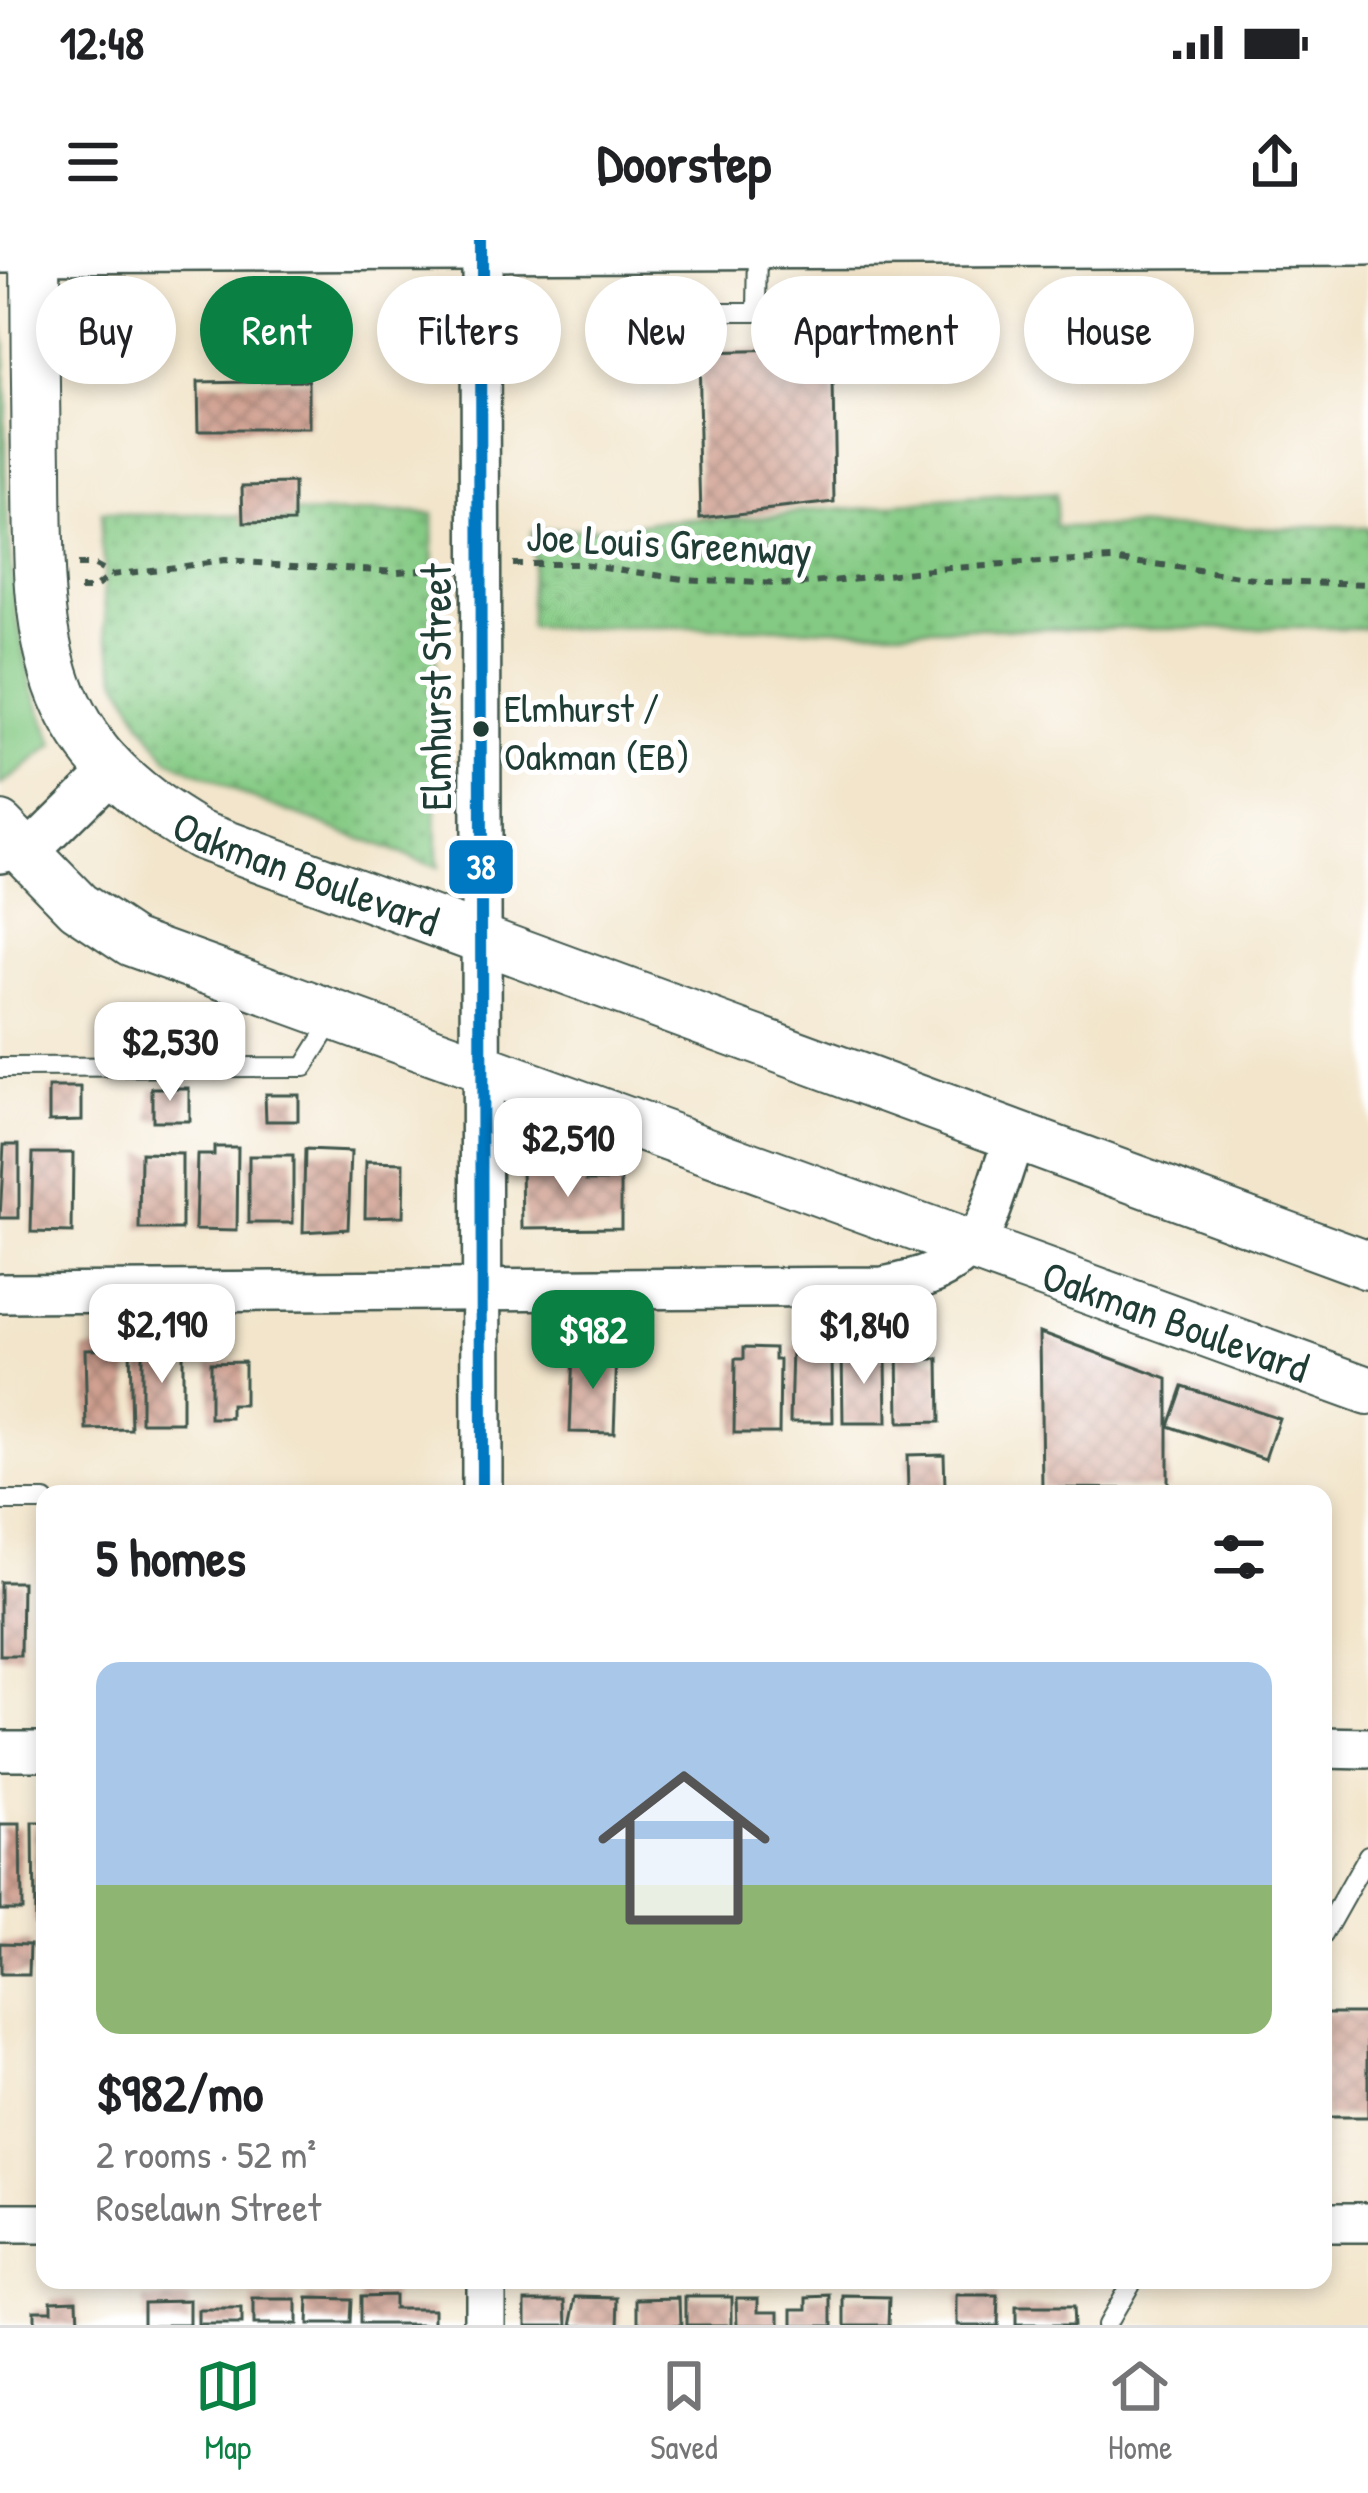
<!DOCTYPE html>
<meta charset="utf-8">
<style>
:root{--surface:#fff;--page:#f6f6f6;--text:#202124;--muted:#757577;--line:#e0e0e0;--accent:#0b8043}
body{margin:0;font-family:"Patrick Hand",sans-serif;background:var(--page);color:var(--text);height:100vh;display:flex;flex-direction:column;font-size:45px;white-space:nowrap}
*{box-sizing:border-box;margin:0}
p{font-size:39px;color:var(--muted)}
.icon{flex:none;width:66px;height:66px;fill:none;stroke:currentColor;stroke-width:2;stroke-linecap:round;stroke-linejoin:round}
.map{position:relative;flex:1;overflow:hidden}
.side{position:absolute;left:36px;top:1245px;width:1296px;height:804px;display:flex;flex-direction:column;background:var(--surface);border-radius:24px;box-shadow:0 6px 18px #0003}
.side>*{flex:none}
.guide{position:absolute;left:36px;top:36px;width:1296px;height:108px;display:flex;gap:24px}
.price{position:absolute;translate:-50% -102px;padding:0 27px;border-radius:24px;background:#fff;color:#222;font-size:39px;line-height:78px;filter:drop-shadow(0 3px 6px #0008)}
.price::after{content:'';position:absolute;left:50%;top:72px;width:36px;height:27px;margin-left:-18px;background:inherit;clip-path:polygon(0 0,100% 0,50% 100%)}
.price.selected{background:var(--accent);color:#fff}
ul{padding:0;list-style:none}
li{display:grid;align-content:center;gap:24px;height:636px;padding:0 60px}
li+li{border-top:3px solid var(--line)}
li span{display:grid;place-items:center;height:372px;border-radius:24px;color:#555}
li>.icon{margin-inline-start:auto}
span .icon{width:216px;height:216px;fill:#fffc;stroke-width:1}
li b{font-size:51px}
h2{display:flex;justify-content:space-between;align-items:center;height:144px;padding:0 60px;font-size:51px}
.pill{padding:0 42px;border-radius:54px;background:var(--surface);box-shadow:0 6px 18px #0003;font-size:42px;line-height:108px}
.pill.selected{background:var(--accent);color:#fff}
.status{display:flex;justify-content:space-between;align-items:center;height:84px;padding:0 60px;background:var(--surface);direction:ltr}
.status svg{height:33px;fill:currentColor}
header{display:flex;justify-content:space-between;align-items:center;height:156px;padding:0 60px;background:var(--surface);font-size:54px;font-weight:700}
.menu{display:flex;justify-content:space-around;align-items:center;height:168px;border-top:3px solid var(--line);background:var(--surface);font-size:33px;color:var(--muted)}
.menu a{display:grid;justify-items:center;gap:6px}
.menu .selected{color:var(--accent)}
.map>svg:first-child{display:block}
.green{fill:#85ca84;stroke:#52845c;stroke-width:3}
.park{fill:url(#park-dots);stroke:#52845c;stroke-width:3}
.building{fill:url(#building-cross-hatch)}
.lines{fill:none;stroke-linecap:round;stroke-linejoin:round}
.service-casing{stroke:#3f564b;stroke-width:22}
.minor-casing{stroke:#3f564b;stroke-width:44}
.tertiary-casing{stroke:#3f564b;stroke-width:52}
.path{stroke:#3f564b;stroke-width:6;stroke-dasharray:9 9;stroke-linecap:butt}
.service{stroke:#fff;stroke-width:18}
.minor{stroke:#fff;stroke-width:39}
.tertiary{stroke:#fff;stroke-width:48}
.bus-1-casing{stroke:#fff;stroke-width:21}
.bus-1{stroke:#0079c2;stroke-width:12}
.bus-dot{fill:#1f3d34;stroke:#fff;stroke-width:4.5}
.labels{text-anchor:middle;stroke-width:10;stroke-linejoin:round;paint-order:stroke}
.bus-label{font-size:39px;fill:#1f3d34;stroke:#fff;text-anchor:start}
.street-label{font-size:42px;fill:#1f3d34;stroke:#fff}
.line-badge{stroke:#fff;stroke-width:4.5}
.badge-label{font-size:33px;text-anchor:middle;font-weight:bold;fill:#fff}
</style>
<div class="status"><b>12:48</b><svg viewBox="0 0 49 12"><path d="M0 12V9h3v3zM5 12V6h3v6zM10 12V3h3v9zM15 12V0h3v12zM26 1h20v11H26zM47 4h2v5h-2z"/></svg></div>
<header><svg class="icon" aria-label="menu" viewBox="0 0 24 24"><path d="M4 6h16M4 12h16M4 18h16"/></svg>Doorstep<svg class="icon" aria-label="share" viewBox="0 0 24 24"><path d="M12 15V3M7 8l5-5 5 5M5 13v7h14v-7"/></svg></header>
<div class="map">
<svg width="1368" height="2085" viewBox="0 0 1368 2085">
<defs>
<pattern id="park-dots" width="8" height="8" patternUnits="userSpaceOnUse" patternTransform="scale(3)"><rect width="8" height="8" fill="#85ca84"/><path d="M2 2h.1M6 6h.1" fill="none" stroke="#6ca56d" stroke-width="1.8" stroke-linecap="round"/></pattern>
<pattern id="building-cross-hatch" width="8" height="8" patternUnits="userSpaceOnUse" patternTransform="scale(3)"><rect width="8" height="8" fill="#d0a091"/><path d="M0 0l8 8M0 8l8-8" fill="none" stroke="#a88477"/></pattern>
</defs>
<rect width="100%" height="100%" fill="#fff"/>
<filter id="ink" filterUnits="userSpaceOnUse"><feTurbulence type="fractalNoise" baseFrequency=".00833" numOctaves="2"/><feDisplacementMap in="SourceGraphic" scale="24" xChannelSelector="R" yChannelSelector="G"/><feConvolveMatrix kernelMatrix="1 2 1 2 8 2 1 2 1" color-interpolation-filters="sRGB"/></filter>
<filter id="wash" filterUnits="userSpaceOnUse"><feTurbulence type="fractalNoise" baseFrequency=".004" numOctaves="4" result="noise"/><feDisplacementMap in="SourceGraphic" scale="48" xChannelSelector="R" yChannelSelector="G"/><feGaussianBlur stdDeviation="2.7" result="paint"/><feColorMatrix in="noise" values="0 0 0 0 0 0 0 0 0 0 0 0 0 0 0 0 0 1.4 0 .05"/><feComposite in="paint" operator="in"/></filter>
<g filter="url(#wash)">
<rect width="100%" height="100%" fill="#f2e5cb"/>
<path class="green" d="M0,79L5,103C5,237 0,387 55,506L0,546Z"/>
<g class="park">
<polygon points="1054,254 1056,288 1368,287 1368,388 529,388 531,292"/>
<polygon points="433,274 437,628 225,548 168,519 142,484 119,439 107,385 100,276"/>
</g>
<g id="blocks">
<g class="building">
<polygon points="900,56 900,89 911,89 912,135 881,135 880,97 859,98 858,57"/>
<polygon points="832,81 835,263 701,278 697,114 788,112 787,82"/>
<polygon points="309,140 309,191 198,191 197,142"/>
<polygon points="294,244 294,282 244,283 243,245"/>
<polygon points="49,848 82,848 82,880 49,881"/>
<rect x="152" y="848" width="37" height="33"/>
<polygon points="265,854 298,854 298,881 266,881"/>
<polygon points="4,904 19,904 19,978 0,978"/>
<polygon points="214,907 238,907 237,991 195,990 197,915 214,915"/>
<polygon points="305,910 351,912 348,989 303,992"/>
<polygon points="33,913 73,913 72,993 31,992"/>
<polygon points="141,913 182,914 182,990 140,990"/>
<rect x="249" y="916" width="44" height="67"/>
<polygon points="366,922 404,923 403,976 365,977"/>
<polygon points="522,923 557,923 557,939 587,933 587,940 621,940 621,987 523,988"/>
<polygon points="1040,1092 1168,1139 1168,1249 1042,1248"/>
<polygon points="925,1106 925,1119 939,1119 940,1182 899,1183 898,1107"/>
<polygon points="744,1107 775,1108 775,1120 780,1120 779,1193 734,1193 735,1119 744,1119"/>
<polygon points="842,1107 874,1108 874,1119 886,1119 887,1183 843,1183"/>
<polygon points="129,1108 131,1189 87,1190 85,1109"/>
<polygon points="792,1108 813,1108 813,1119 832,1119 833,1182 790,1182"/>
<polygon points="573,1110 617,1112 614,1193 570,1192"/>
<rect x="141" y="1111" width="41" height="71"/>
<polygon points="244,1121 244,1165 231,1165 231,1178 210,1178 210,1122"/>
<polygon points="1183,1146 1279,1178 1265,1219 1169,1186"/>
<polygon points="944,1214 945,1248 908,1249 907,1215"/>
<polygon points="0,1342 22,1342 21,1416 0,1416"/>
<rect x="40" y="1362" width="5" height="54"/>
<polygon points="33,1584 45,1584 45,1684 34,1684"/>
<polygon points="0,1585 20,1585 21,1669 0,1669"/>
<polygon points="0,1703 30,1704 29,1735 0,1735"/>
<rect x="1323" y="1773" width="45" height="105"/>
<polygon points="393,2055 393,2069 435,2069 435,2085 360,2085 360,2056"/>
<polygon points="579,2056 620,2057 619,2085 573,2085"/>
<rect x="686" y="2056" width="46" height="29"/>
<polygon points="833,2056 833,2085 793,2085 793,2068 809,2068 809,2057"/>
<polygon points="680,2057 681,2085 639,2085 639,2058"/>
<polygon points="737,2057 760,2057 760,2070 780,2070 780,2085 738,2085"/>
<polygon points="846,2057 890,2058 889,2085 846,2085"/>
<polygon points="957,2057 998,2057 997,2085 957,2085"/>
<polygon points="77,2058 78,2085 33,2085 33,2070 51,2070 51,2059"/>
<polygon points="308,2059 351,2060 350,2085 307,2085"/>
<polygon points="526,2059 568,2059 569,2085 526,2085"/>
<polygon points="189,2060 189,2085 143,2085 143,2061"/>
<rect x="253" y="2061" width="43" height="24"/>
<polygon points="1015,2068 1071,2068 1072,2085 1015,2085"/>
<rect x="198" y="2071" width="43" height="14"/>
</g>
</g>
</g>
<g filter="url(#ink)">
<use href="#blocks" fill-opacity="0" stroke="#3f564b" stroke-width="3"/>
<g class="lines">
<defs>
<g id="service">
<polyline points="759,70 760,9"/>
<polyline points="721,71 815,71"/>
<polyline points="0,828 304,827 334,779"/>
<polyline points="0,1261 45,1261"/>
<polyline points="1323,1695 1368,1615"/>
<polyline points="1105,2085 1131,2040"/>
</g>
<g id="minor">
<polyline points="480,0 482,1254"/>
<polyline points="0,12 1368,6"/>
<polyline points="0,612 40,601 110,532"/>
<path d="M0,1053L883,1047C989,1027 981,988 1015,897"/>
<polyline points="1323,1508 1368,1509"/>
<polyline points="0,1510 45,1510"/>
<polyline points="1323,1982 1368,1982"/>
<polyline points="0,1984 45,1984"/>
<polyline points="485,2040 485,2085"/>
</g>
<g id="tertiary">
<path id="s1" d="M35,0C35,76 36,153 37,229C38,400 36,502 199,595L1368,1025"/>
<path id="s2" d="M0,586L78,666L132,702L1368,1151"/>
</g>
</defs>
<use href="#service" class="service-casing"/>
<use href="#minor" class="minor-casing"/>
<use href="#tertiary" class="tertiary-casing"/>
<g class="path">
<polyline points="512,324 583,324 683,339 795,345 949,328 1113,319 1268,341 1368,344"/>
<polyline points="76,326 94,326 111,335"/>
<polyline points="80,349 93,349 111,335 224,321 398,331 445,327"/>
</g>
<use href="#service" class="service"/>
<use href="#minor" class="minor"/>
<use href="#tertiary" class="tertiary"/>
<defs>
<polyline id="bus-1" points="480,0 482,1254"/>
</defs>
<use href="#bus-1" class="bus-1-casing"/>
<use href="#bus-1" class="bus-1"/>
</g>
</g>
<circle class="bus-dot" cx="481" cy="489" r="10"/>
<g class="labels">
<g class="bus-label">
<text x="504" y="482">Elmhurst /<tspan x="504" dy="48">Oakman (EB)</tspan></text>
</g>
<g class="street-label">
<text transform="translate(669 303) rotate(3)" y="15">Joe Louis Greenway</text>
<text transform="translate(436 447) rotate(-90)" y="15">Elmhurst Street</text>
<text dy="15" stroke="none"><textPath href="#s1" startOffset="771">Oakman Boulevard</textPath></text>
<text dy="15" stroke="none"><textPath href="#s2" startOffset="1287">Oakman Boulevard</textPath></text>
</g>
</g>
<rect class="line-badge" x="447" y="598" width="68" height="58" rx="12" fill="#0079c2"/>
<g class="badge-label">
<text x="481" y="639">38</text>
</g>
</svg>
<b class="price" style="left:170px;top:864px">$2,530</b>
<b class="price" style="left:568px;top:960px">$2,510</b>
<b class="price" style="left:162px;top:1146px">$2,190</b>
<b class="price" style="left:864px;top:1147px">$1,840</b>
<b class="price selected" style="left:593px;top:1152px">$982</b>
<div class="guide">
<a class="pill">Buy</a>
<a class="pill selected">Rent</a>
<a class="pill">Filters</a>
<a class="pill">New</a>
<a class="pill">Apartment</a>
<a class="pill">House</a>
</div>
<section class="side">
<h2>5 homes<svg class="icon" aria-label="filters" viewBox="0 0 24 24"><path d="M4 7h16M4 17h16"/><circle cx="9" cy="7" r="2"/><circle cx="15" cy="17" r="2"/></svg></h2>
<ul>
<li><span style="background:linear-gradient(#a9c7e8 60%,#8fb573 0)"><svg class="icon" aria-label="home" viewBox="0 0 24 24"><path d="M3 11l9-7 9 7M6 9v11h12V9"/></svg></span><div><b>$982/mo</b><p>2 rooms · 52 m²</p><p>Roselawn Street</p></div></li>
</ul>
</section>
</div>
<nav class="menu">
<a class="selected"><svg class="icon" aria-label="map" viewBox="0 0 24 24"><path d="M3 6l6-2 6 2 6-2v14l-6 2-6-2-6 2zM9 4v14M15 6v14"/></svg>Map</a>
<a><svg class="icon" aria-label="saved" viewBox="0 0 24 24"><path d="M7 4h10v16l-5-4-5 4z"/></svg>Saved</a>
<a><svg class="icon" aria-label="home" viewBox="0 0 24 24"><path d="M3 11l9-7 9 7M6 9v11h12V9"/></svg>Home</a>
</nav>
